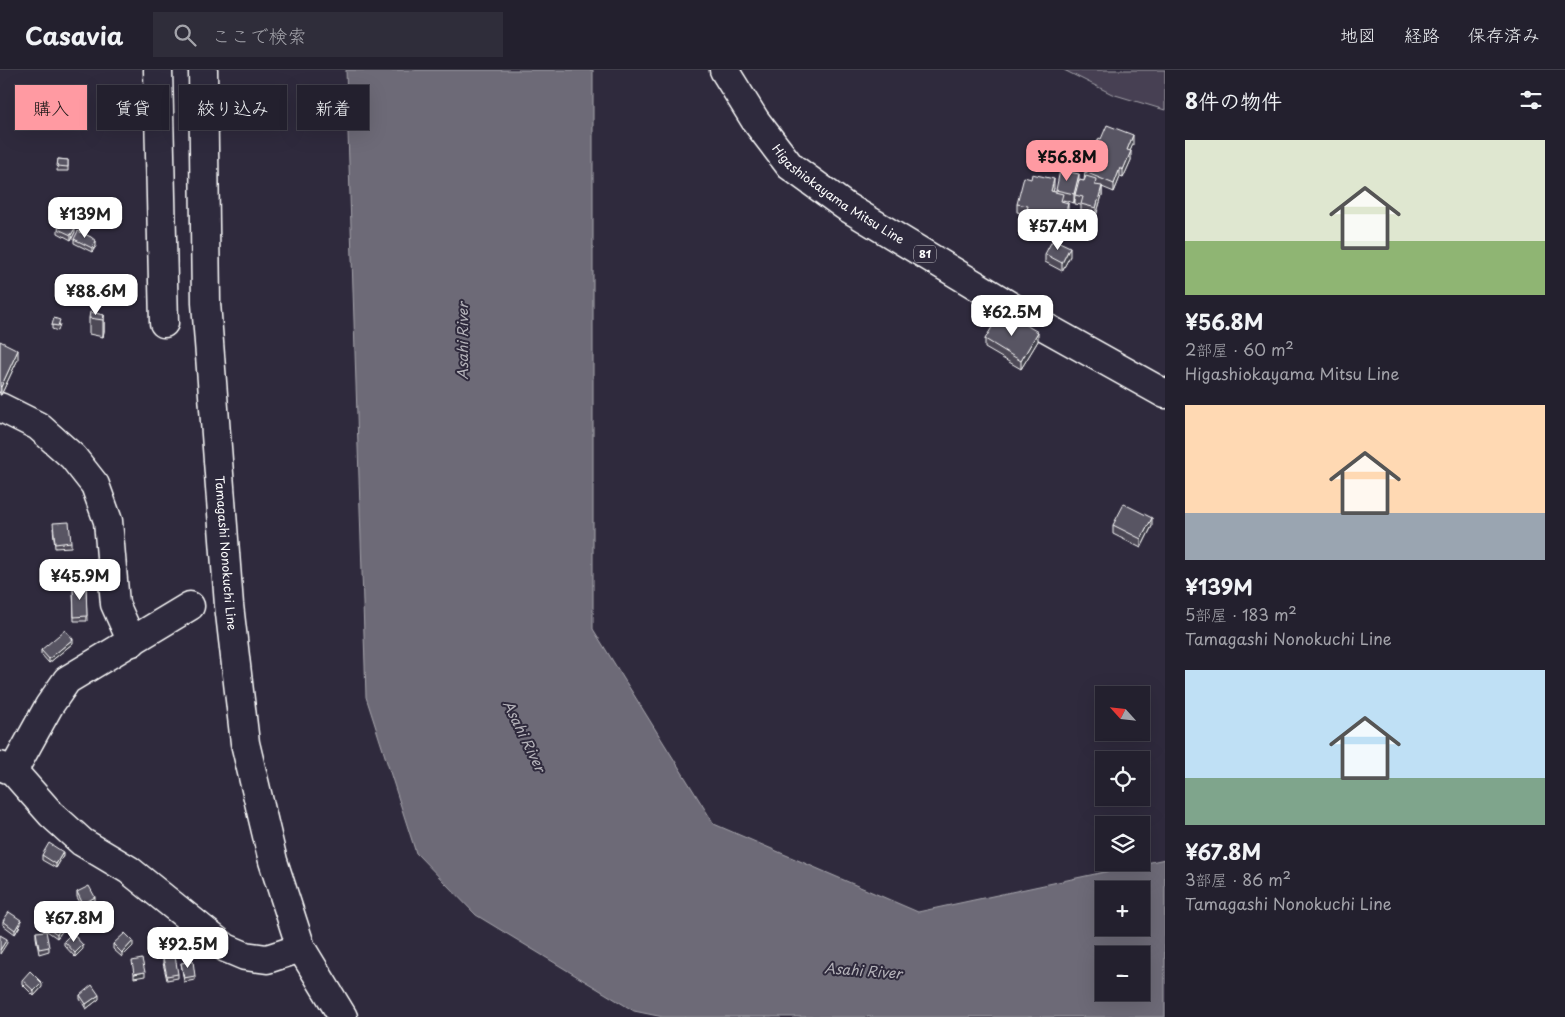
<!DOCTYPE html>
<html lang="ja">
<meta charset="utf-8">
<style>
:root{--surface:#23202e;--page:#2f2d3a;--text:#f1f3f6;--muted:#a3a3aa;--line:#403e4a;--accent:#ff9aa2}
body{margin:0;font-family:"Playpen Sans","Klee One",sans-serif;background:var(--page);color:var(--text);height:100vh;display:flex;flex-direction:column;font-size:19px;white-space:nowrap}
*{box-sizing:border-box;margin:0}
p{font-size:16px;color:var(--muted)}
.icon{flex:none;width:28px;height:28px;fill:none;stroke:currentColor;stroke-width:2;stroke-linecap:round;stroke-linejoin:round}
.map{position:relative;flex:1;overflow:hidden}
.side{display:flex;flex-direction:column;background:var(--surface);width:400px}
.side>*{flex:none}
.top-card{position:absolute;left:15px;top:15px;width:475px;height:45px;display:flex;gap:10px}
.needle{width:32px;rotate:297deg}
.tools{position:absolute;left:1095px;top:616px;display:grid;gap:10px}
.tools a{display:grid;place-items:center;width:55px;height:55px;border-radius:0px;background:var(--surface);box-shadow:0 5px 20px #0002,0 0 0 1px var(--line);font-size:25px}
.price{position:absolute;translate:-50% -42px;padding:0 11px;border-radius:10px;background:#fff;color:#222;font-size:16px;line-height:32px;filter:drop-shadow(0 1px 2px #0008)}
.price::after{content:'';position:absolute;left:50%;top:30px;width:15px;height:11px;margin-left:-8px;background:inherit;clip-path:polygon(0 0,100% 0,50% 100%)}
.price.current{background:var(--accent);color:#111}
ul{padding:0;list-style:none}
li{display:grid;align-content:center;gap:10px;height:265px;padding:0 20px}
li span{display:grid;place-items:center;height:155px;border-radius:0px;color:#555}
li>.icon{margin-inline-start:auto}
span .icon{width:90px;height:90px;fill:#fffc;stroke-width:1}
li b{font-size:21px}
h2{display:flex;justify-content:space-between;align-items:center;height:60px;padding:0 20px;font-size:21px}
.pill{padding:0 18px;border-radius:0px;background:var(--surface);box-shadow:0 5px 20px #0002,0 0 0 1px var(--line);font-size:18px;line-height:45px}
.pill.current{background:var(--accent);color:#111}
header{display:flex;align-items:center;gap:30px;box-sizing:border-box;height:70px;padding:0 25px;background:var(--surface);border-bottom:1px solid var(--line)}
header strong{font-size:24px}
nav{display:flex;gap:28px;margin-inline-start:auto;font-size:18px}
.search{width:350px;height:45px;background:var(--page);display:flex;align-items:center;gap:12px;box-sizing:border-box;padding:0 18px;border-radius:0px;color:var(--muted);font-size:19px}
main{display:flex;flex:1;min-height:0}
.map>svg:first-child{display:block}
.green{fill:#464152;stroke:#a2a0a8}
.water{fill:#6d6a77;stroke:#a7a6ad;fill-rule:evenodd}
.lines{fill:none;stroke-linecap:round;stroke-linejoin:round}
.minor-casing{stroke:#fff;stroke-width:31}
.major-casing{stroke:#fff;stroke-width:31}
.minor{stroke:#2f2a3d;stroke-width:28}
.major{stroke:#2f2a3d;stroke-width:28}
.wall{fill:#4d4956;stroke:#fff}
.shaded-wall{fill:#3e3c46;stroke:#fff}
.building{fill:#595564;stroke:#fff}
.labels{text-anchor:middle;stroke-width:4;stroke-linejoin:round;paint-order:stroke}
.shield{fill:#2f2a3d;stroke:#c1bfc5;stroke-width:1}
.shield-label{font-size:11px;font-weight:bold;fill:#fff}
.street-label{font-size:12px;fill:#fff;stroke:#2f2a3d}
.water-label{font-size:14px;font-style:italic;fill:#b6b4bb;stroke:#2f2a3d}
</style>
<header>
<strong>Casavia</strong>
<div class="search"><svg class="icon" aria-label="search" viewBox="0 0 24 24"><circle cx="10" cy="10" r="6"/><path d="M15 15l6 6"/></svg>ここで検索</div>
<nav><a>地図</a><a>経路</a><a>保存済み</a></nav>
</header>
<main>
<div class="map">
<svg width="1165" height="947" viewBox="0 0 1165 947">
<rect width="100%" height="100%" fill="#2f2a3d"/>
<filter id="ink" filterUnits="userSpaceOnUse"><feTurbulence type="fractalNoise" baseFrequency=".02" numOctaves="2"/><feDisplacementMap in="SourceGraphic" scale="10" xChannelSelector="R" yChannelSelector="G"/><feConvolveMatrix kernelMatrix="1 2 1 2 8 2 1 2 1" color-interpolation-filters="sRGB"/></filter>
<g filter="url(#ink)">
<polygon class="green" points="1064,0 1165,0 1165,40 1112,24"/>
<path class="water" d="M346,0H593V559L714,754L918,842L1165,789V947H663L634,941L476,845L416,783L366,627ZM1104,820H1141V858H1104ZM1104,885H1141V922H1104Z"/>
<g class="lines">
<defs>
<g id="minor">
<polyline points="158,0 164,253"/>
<polyline points="0,337 38,356 73,387 95,415 108,451 115,534 132,572"/>
<polyline points="0,696 13,701 51,744 82,772 129,800 226,878 245,886 267,889 301,878"/>
<polyline points="13,701 49,636 67,610 190,536"/>
</g>
<g id="major">
<path id="s1" d="M203,0L206,233L229,535L245,673L273,791L301,878L343,947"/>
<path id="s2" d="M724,0L755,50L790,96L845,136L1045,257L1165,324"/>
</g>
</defs>
<use href="#minor" class="minor-casing"/>
<use href="#major" class="major-casing"/>
<use href="#minor" class="minor"/>
<use href="#major" class="major"/>
</g>
<g class="wall">
<polygon points="1101,69 1133,74 1130,81 1131,90 1123,108 1120,107 1114,122 1102,117 1102,125 1096,146 1081,142 1081,135 1075,134 1075,129 1074,133 1063,130 1063,132 1068,142 1065,154 1050,150 1048,159 1026,153 1026,144 1017,142 1017,134 1054,118 1053,122 1056,122 1056,120 1079,110 1084,111 1085,102 1088,93 1088,92 1086,91 1086,83 1095,77"/>
<polygon points="58,89 68,90 68,101 57,101"/>
<polygon points="58,159 75,162 71,170 58,163"/>
<polygon points="74,169 96,176 92,182 74,173"/>
<polygon points="1045,184 1070,186 1062,201 1045,192"/>
<polygon points="104,245 104,261 103,267 89,264 89,248"/>
<polygon points="60,254 58,261 52,259 52,255"/>
<polygon points="985,269 1038,271 1021,299 985,278"/>
<polygon points="0,271 18,289 1,325 0,325"/>
<polygon points="1113,455 1152,456 1141,478 1113,464"/>
<polygon points="53,458 71,472 71,477 55,478"/>
<polygon points="73,516 86,516 87,551 74,551"/>
<polygon points="73,573 49,593 41,584 41,580"/>
<polygon points="42,785 63,786 56,798 42,790"/>
<polygon points="77,822 95,832 83,838 77,827"/>
<polygon points="91,844 111,851 97,858 91,848"/>
<polygon points="3,851 21,854 15,864 3,855"/>
<polygon points="67,855 57,868 47,861 47,857"/>
<polygon points="36,862 49,877 49,881 39,884 36,867"/>
<polygon points="64,871 83,879 75,887 64,875"/>
<polygon points="113,874 133,876 122,887 113,879"/>
<polygon points="163,888 178,904 178,908 167,910 163,893"/>
<polygon points="181,893 195,906 195,910 184,912"/>
<polygon points="22,910 42,917 34,926 22,914"/>
<polygon points="80,925 99,929 86,939 80,929"/>
</g>
<g class="shaded-wall">
<polygon points="1133,65 1133,74 1127,88 1127,80"/>
<polygon points="1131,81 1131,90 1123,108 1123,100"/>
<polygon points="1120,98 1120,107 1114,122 1114,114"/>
<polygon points="1079,104 1079,113 1075,125 1074,133 1074,124"/>
<polygon points="1054,109 1054,118 1051,130 1051,121"/>
<polygon points="1102,116 1102,125 1096,146 1096,138"/>
<polygon points="1068,133 1068,142 1065,154 1065,146"/>
<polygon points="1050,142 1050,150 1048,159 1048,150"/>
<polygon points="75,158 75,162 71,170 71,165"/>
<polygon points="96,171 96,176 92,182 92,178"/>
<polygon points="1070,177 1070,186 1062,201 1062,193"/>
<polygon points="104,245 104,261 103,267 103,250"/>
<polygon points="1038,262 1038,271 1021,299 1021,291"/>
<polygon points="18,280 18,289 1,325 1,317"/>
<polygon points="1152,448 1152,456 1141,478 1141,469"/>
<polygon points="73,569 73,573 49,593 49,589"/>
<polygon points="63,782 63,786 56,798 56,794"/>
<polygon points="95,827 95,832 83,838 83,834"/>
<polygon points="111,846 111,851 97,858 97,854"/>
<polygon points="21,850 21,854 15,864 15,860"/>
<polygon points="67,851 67,855 57,868 57,864"/>
<polygon points="7,869 7,873 0,884 0,880"/>
<polygon points="133,871 133,876 122,887 122,883"/>
<polygon points="83,875 83,879 75,887 75,883"/>
<polygon points="145,902 145,906 134,908 134,904"/>
<polygon points="42,913 42,917 34,926 34,921"/>
<polygon points="99,925 99,929 86,939 86,934"/>
</g>
<g class="building">
<polygon points="1107,55 1133,65 1127,80 1131,81 1123,100 1120,98 1114,114 1085,102 1091,88 1088,87 1090,84 1086,83 1089,78 1091,79 1092,76 1095,77 1099,68 1101,69"/>
<polygon points="58,89 68,90 68,97 57,96"/>
<polygon points="1060,100 1079,104 1074,124 1056,120"/>
<polygon points="1032,104 1054,109 1051,121 1063,124 1061,131 1068,133 1065,146 1050,142 1048,150 1026,144 1028,136 1017,134 1024,107 1031,109"/>
<polygon points="1086,106 1096,109 1095,115 1102,116 1096,138 1081,134 1083,127 1075,125 1079,110 1084,111"/>
<polygon points="61,152 75,158 71,165 58,159"/>
<polygon points="78,161 91,167 96,171 92,178 74,169"/>
<polygon points="1053,169 1070,177 1062,193 1045,184"/>
<polygon points="90,242 104,245 103,250 89,248"/>
<polygon points="1008,245 1038,262 1021,291 985,269 998,247 1005,251"/>
<polygon points="54,248 60,250 58,256 52,255"/>
<polygon points="0,271 18,280 1,317 0,316"/>
<polygon points="1124,434 1152,448 1141,469 1113,455"/>
<polygon points="69,452 71,472 55,474 53,453"/>
<polygon points="73,516 86,516 87,546 74,547"/>
<polygon points="65,560 73,569 49,589 41,580"/>
<polygon points="49,773 63,782 56,794 42,785"/>
<polygon points="89,816 95,827 83,834 77,822"/>
<polygon points="105,836 111,846 97,854 91,844"/>
<polygon points="9,842 21,850 15,860 3,851"/>
<polygon points="57,843 67,851 57,864 47,857"/>
<polygon points="46,861 49,877 39,879 36,862"/>
<polygon points="72,863 83,875 75,883 64,871"/>
<polygon points="125,863 133,871 122,883 113,874"/>
<polygon points="0,865 7,869 0,880"/>
<polygon points="175,886 178,904 167,906 163,888"/>
<polygon points="142,889 145,902 134,904 132,891"/>
<polygon points="193,891 195,906 184,908 181,893"/>
<polygon points="30,901 42,913 34,921 22,910"/>
<polygon points="92,915 99,925 86,934 80,925"/>
</g>
</g>
<g class="labels">
<rect class="shield" x="914" y="175.5" width="22" height="17" rx="4"/>
<g class="shield-label">
<text x="925" y="188">81</text>
</g>
<g class="street-label">
<text dy="4" stroke="none"><textPath href="#s2" startOffset="172">Higashiokayama Mitsu Line</textPath></text>
<text dy="4" stroke="none"><textPath href="#s1" startOffset="484">Tamagashi Nonokuchi Line</textPath></text>
</g>
<g class="water-label">
<text transform="translate(463 271) rotate(-90)" y="5">Asahi River</text>
<text transform="translate(524 666) rotate(64)" y="5">Asahi River</text>
<text transform="translate(863 901) rotate(4)" y="5">Asahi River</text>
</g>
</g>
</svg>
<div class="tools">
<a><svg class="needle" viewBox="-14 -14 28 28"><path d="M0-13l5 13h-10z" fill="#e53935"/><path d="M0 13l5-13h-10z" fill="#a3a3aa"/></svg></a>
<a><svg class="icon" aria-label="locate" viewBox="0 0 24 24"><circle cx="12" cy="12" r="6"/><path d="M12 2v4M12 18v4M2 12h4M18 12h4"/></svg></a>
<a><svg class="icon" aria-label="layers" viewBox="0 0 24 24"><path d="M12 4l9 5-9 5-9-5zM3 14l9 5 9-5"/></svg></a>
<a>+</a>
<a>−</a>
</div>
<b class="price current" style="left:1067px;top:112px">¥56.8M</b>
<b class="price" style="left:85px;top:169px">¥139M</b>
<b class="price" style="left:1058px;top:181px">¥57.4M</b>
<b class="price" style="left:96px;top:246px">¥88.6M</b>
<b class="price" style="left:1012px;top:267px">¥62.5M</b>
<b class="price" style="left:80px;top:531px">¥45.9M</b>
<b class="price" style="left:74px;top:873px">¥67.8M</b>
<b class="price" style="left:188px;top:899px">¥92.5M</b>
<div class="top-card">
<a class="pill current">購入</a>
<a class="pill">賃貸</a>
<a class="pill">絞り込み</a>
<a class="pill">新着</a>
</div>
</div>
<section class="side">
<h2>8件の物件<svg class="icon" aria-label="filters" viewBox="0 0 24 24"><path d="M4 7h16M4 17h16"/><circle cx="9" cy="7" r="2"/><circle cx="15" cy="17" r="2"/></svg></h2>
<ul>
<li><span style="background:linear-gradient(#dfe7d0 65%,#8fb573 0)"><svg class="icon" aria-label="home" viewBox="0 0 24 24"><path d="M3 11l9-7 9 7M6 9v11h12V9"/></svg></span><div><b>¥56.8M</b><p>2部屋 · 60 m²</p><p>Higashiokayama Mitsu Line</p></div></li>
<li><span style="background:linear-gradient(#ffd9b3 70%,#9aa5b1 0)"><svg class="icon" aria-label="home" viewBox="0 0 24 24"><path d="M3 11l9-7 9 7M6 9v11h12V9"/></svg></span><div><b>¥139M</b><p>5部屋 · 183 m²</p><p>Tamagashi Nonokuchi Line</p></div></li>
<li><span style="background:linear-gradient(#bfe0f5 70%,#7fa58c 0)"><svg class="icon" aria-label="home" viewBox="0 0 24 24"><path d="M3 11l9-7 9 7M6 9v11h12V9"/></svg></span><div><b>¥67.8M</b><p>3部屋 · 86 m²</p><p>Tamagashi Nonokuchi Line</p></div></li>
</ul>
</section>
</main>
